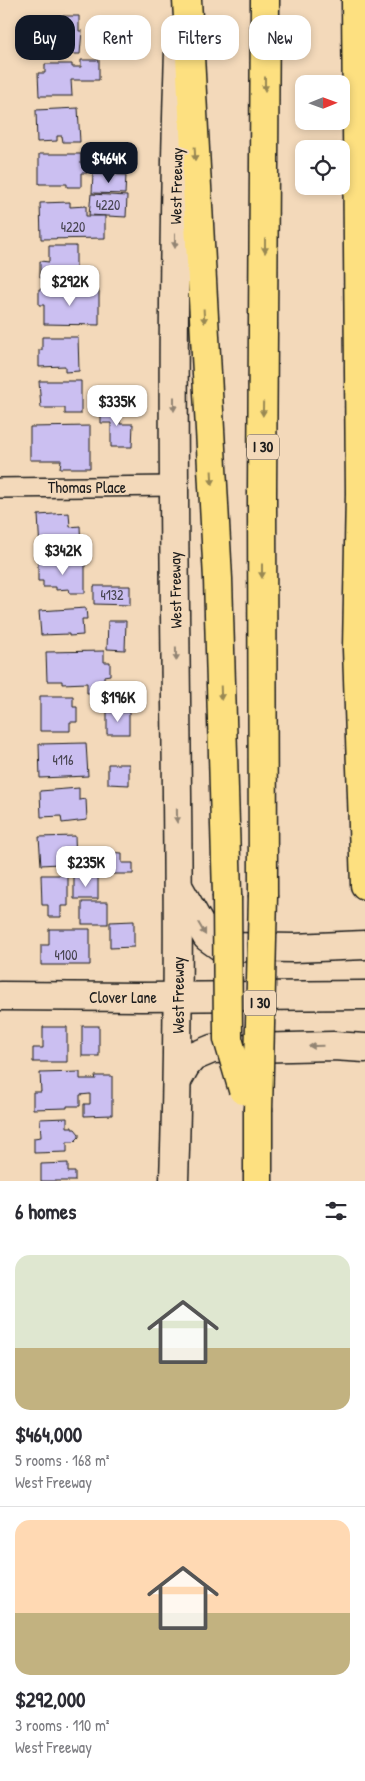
<!DOCTYPE html>
<meta charset="utf-8">
<style>
:root{--surface:#fff;--page:#f2f2f3;--text:#2b2b33;--muted:#7c7c81;--line:#e1e1e2;--accent:#111827}
body{margin:0;font-family:"Patrick Hand",sans-serif;background:var(--page);color:var(--text);height:100vh;display:flex;flex-direction:column;font-size:19px;white-space:nowrap}
*{box-sizing:border-box;margin:0}
p{font-size:16px;color:var(--muted)}
.icon{flex:none;width:28px;height:28px;fill:none;stroke:currentColor;stroke-width:2;stroke-linecap:round;stroke-linejoin:round}
.map{position:relative;height:1181px;overflow:hidden}
.drawer{display:flex;flex-direction:column;background:var(--surface);flex:1}
.drawer>*{flex:none}
.top-card{position:absolute;left:15px;top:15px;width:335px;height:45px;display:flex;gap:10px}
.needle{width:32px;rotate:89deg}
.fabs{position:absolute;left:295px;top:75px;display:grid;gap:10px}
.fabs a{display:grid;place-items:center;width:55px;height:55px;border-radius:10px;background:var(--surface);box-shadow:0 2px 8px #0003;font-size:25px}
.price{position:absolute;translate:-50% -42px;padding:0 11px;border-radius:10px;background:#fff;color:#222;font-size:16px;line-height:32px;filter:drop-shadow(0 1px 2px #0008)}
.price::after{content:'';position:absolute;left:50%;top:30px;width:15px;height:11px;margin-left:-8px;background:inherit;clip-path:polygon(0 0,100% 0,50% 100%)}
.price.selected{background:var(--accent);color:#fff}
ul{padding:0;list-style:none}
li{display:grid;align-content:center;gap:10px;height:265px;padding:0 15px}
li+li{border-top:1px solid var(--line)}
li span{display:grid;place-items:center;height:155px;border-radius:15px;color:#555}
li>.icon{margin-inline-start:auto}
span .icon{width:90px;height:90px;fill:#fffc;stroke-width:1}
li b{font-size:21px}
h2{display:flex;justify-content:space-between;align-items:center;height:60px;padding:0 15px;font-size:21px}
.chip{padding:0 18px;border-radius:15px;background:var(--surface);box-shadow:0 2px 8px #0003;font-size:18px;line-height:45px}
.chip.selected{background:var(--accent);color:#fff}
.map>svg:first-child{display:block}
.building{fill:#cbbff1;stroke:#1c1c1c}
.lines{fill:none;stroke-linecap:round;stroke-linejoin:round}
.street-casing{stroke:#1c1c1c;stroke-width:22}
.secondary-casing{stroke:#1c1c1c;stroke-width:31}
.highway-casing{stroke:#1c1c1c;stroke-width:31}
.street{stroke:#f3d9ba;stroke-width:19}
.secondary{stroke:#f3d9ba;stroke-width:28}
.highway{stroke:#fde080;stroke-width:28}
.highway-bridge-casing{stroke:#1c1c1c;stroke-width:31;stroke-linecap:butt}
.highway-bridge{stroke:#fde080;stroke-width:28}
.oneway{fill:#988853}
.oneway2{fill:#928473}
.labels{text-anchor:middle;stroke-width:4;stroke-linejoin:round;paint-order:stroke}
.number-label{font-size:14px;fill:#484551}
.shield{fill:#f3d9ba;stroke:#5c554b;stroke-width:1}
.shield-label{font-size:15px;font-weight:bold;fill:#1c1c1c}
.street-label{font-size:16px;fill:#1c1c1c;stroke:#f3d9ba}
</style>
<div class="map">
<svg width="365" height="1181" viewBox="0 0 365 1181">
<rect width="100%" height="100%" fill="#f3d9ba"/>
<filter id="ink" filterUnits="userSpaceOnUse"><feTurbulence type="fractalNoise" baseFrequency=".02" numOctaves="2"/><feDisplacementMap in="SourceGraphic" scale="10" xChannelSelector="R" yChannelSelector="G"/><feConvolveMatrix kernelMatrix="1 2 1 2 8 2 1 2 1" color-interpolation-filters="sRGB"/></filter>
<g filter="url(#ink)">
<g class="building">
<polygon points="38,16 79,16 79,31 82,31 80,54 47,54 46,48 41,48 41,43 37,43"/>
<polygon points="81,60 99,60 99,80 71,80 72,96 39,96 38,73 45,73 45,64 72,64 72,67 81,67"/>
<polygon points="78,108 80,142 63,142 62,136 57,136 57,141 37,142 36,110"/>
<polygon points="39,154 81,154 81,163 87,163 87,173 81,173 81,187 67,187 67,184 39,184"/>
<polygon points="93,174 126,175 125,194 92,193"/>
<polygon points="91,194 127,196 126,217 89,215"/>
<polygon points="70,202 70,207 86,206 86,216 105,216 105,238 41,239 40,203"/>
<polygon points="49,246 76,246 76,278 40,278 40,261 49,262"/>
<polygon points="39,289 99,291 99,325 44,324 44,305 39,305"/>
<polygon points="42,337 78,337 79,371 65,372 65,366 39,367 39,350 42,350"/>
<polygon points="39,381 81,381 81,414 65,414 65,408 41,408"/>
<polygon points="101,405 120,405 120,424 133,424 132,447 111,447 111,423 101,423"/>
<polygon points="90,426 90,468 60,468 61,460 30,460 30,427"/>
<polygon points="69,513 70,527 80,526 81,551 66,552 66,548 40,550 38,515"/>
<polygon points="85,561 85,593 70,593 69,589 56,590 56,587 43,587 43,581 38,581 38,562"/>
<polygon points="94,586 130,586 130,605 94,604"/>
<polygon points="86,608 87,619 82,619 83,635 69,636 69,634 41,635 39,611"/>
<polygon points="108,621 126,621 125,650 107,649"/>
<polygon points="104,651 104,662 110,662 110,675 104,676 104,681 108,681 108,692 87,693 87,683 62,684 62,681 47,681 46,652"/>
<polygon points="40,696 73,696 73,707 77,707 77,722 70,722 70,731 40,731"/>
<rect x="107" y="712" width="22" height="22"/>
<polygon points="86,743 88,776 40,778 39,744"/>
<polygon points="108,764 129,764 129,785 108,784"/>
<polygon points="79,788 79,800 86,799 87,820 62,823 61,816 41,817 40,791"/>
<polygon points="75,836 76,863 41,865 39,837"/>
<polygon points="103,852 122,853 122,863 133,863 133,874 103,874"/>
<polygon points="41,875 68,875 68,906 61,906 61,917 48,917 48,905 42,905"/>
<polygon points="98,876 98,899 74,899 74,877"/>
<rect x="82" y="902" width="26" height="22"/>
<polygon points="134,921 134,947 110,948 110,922"/>
<polygon points="49,929 90,929 90,965 41,965 41,945 49,945"/>
<rect x="82" y="1026" width="17" height="30"/>
<polygon points="43,1027 67,1027 67,1062 33,1062 33,1048 43,1048"/>
<polygon points="80,1072 80,1079 96,1079 95,1076 112,1076 112,1115 84,1116 84,1104 90,1104 90,1094 80,1095 80,1106 67,1106 67,1108 33,1109 33,1092 41,1092 40,1073"/>
<polygon points="67,1118 67,1127 72,1127 72,1129 75,1129 79,1134 79,1137 74,1142 67,1142 67,1152 34,1153 34,1138 41,1137 40,1119"/>
<polygon points="68,1163 68,1172 75,1172 75,1181 41,1181 41,1164"/>
</g>
<g class="lines">
<defs>
<polyline id="street" points="0,488 174,486"/>
<g id="secondary">
<polyline points="179,888 207,937 221,947 294,948 365,945"/>
<polyline points="0,996 142,997 365,995"/>
<polyline points="177,1081 186,1065 193,1057 212,1049 333,1046 365,1048"/>
<path d="M174,1181C182,950 175,719 174,489C173,343 174,197 179,51"/>
</g>
<g id="highway">
<polyline points="187,0 218,579 227,895"/>
<polyline points="356,0 360,493 357,649 365,885"/>
<polyline points="263,895 262,494 265,0"/>
<polyline points="258,1111 258,1181"/>
</g>
</defs>
<use href="#street" class="street-casing"/>
<use href="#secondary" class="secondary-casing"/>
<use href="#highway" class="highway-casing"/>
<use href="#street" class="street"/>
<use href="#secondary" class="secondary"/>
<use href="#highway" class="highway"/>
<defs>
<g id="highway-bridge">
<polyline points="227,895 228,1039 243,1090"/>
<polyline points="258,1111 263,895"/>
</g>
</defs>
<use href="#highway-bridge" class="highway-bridge-casing"/>
<use href="#highway-bridge" class="highway-bridge"/>
</g>
<defs><path id="oneway-solid" d="M-6-.8H1V-3.2L6.5 0L1 3.2V.8H-6Z" transform="scale(1.25)"/></defs>
<g class="oneway">
<use href="#oneway-solid" transform="translate(265 84) rotate(90)"/>
<use href="#oneway-solid" transform="translate(195 154) rotate(87)"/>
<use href="#oneway-solid" transform="translate(265 246) rotate(90)"/>
<use href="#oneway-solid" transform="translate(204 316) rotate(87)"/>
<use href="#oneway-solid" transform="translate(263 409) rotate(91)"/>
<use href="#oneway-solid" transform="translate(212 478) rotate(87)"/>
<use href="#oneway-solid" transform="translate(262 571) rotate(90)"/>
<use href="#oneway-solid" transform="translate(221 693) rotate(88)"/>
</g>
<g class="oneway2">
<use href="#oneway-solid" transform="translate(175 241) rotate(90)"/>
<use href="#oneway-solid" transform="translate(174 404) rotate(90)"/>
<use href="#oneway-solid" transform="translate(176 654) rotate(89)"/>
<use href="#oneway-solid" transform="translate(177 816) rotate(89)"/>
<use href="#oneway-solid" transform="translate(202 929) rotate(60)"/>
<use href="#oneway-solid" transform="translate(316 1046) rotate(179)"/>
</g>
</g>
<g class="labels">
<g class="number-label">
<text x="108" y="210">4220</text>
<text x="73" y="232">4220</text>
<text x="112" y="600">4132</text>
<text x="63" y="765">4116</text>
<text x="66" y="960">4100</text>
</g>
<g class="shield">
<rect x="247" y="434.5" width="32" height="25" rx="4"/>
<rect x="244" y="990.5" width="32" height="25" rx="4"/>
</g>
<g class="shield-label">
<text x="263" y="452">I 30</text>
<text x="260" y="1008">I 30</text>
</g>
<g class="street-label">
<text transform="translate(176 186) rotate(-89)" y="6">West Freeway</text>
<text x="87" y="493">Thomas Place</text>
<text transform="translate(175 590) rotate(-91)" y="6">West Freeway</text>
<text transform="translate(178 995) rotate(-90)" y="6">West Freeway</text>
<text x="123" y="1003">Clover Lane</text>
</g>
</g>
</svg>
<div class="fabs">
<a><svg class="needle" viewBox="-14 -14 28 28"><path d="M0-13l5 13h-10z" fill="#e53935"/><path d="M0 13l5-13h-10z" fill="#7c7c81"/></svg></a>
<a><svg class="icon" aria-label="locate" viewBox="0 0 24 24"><circle cx="12" cy="12" r="6"/><path d="M12 2v4M12 18v4M2 12h4M18 12h4"/></svg></a>
</div>
<b class="price selected" style="left:109px;top:184px">$464K</b>
<b class="price" style="left:70px;top:307px">$292K</b>
<b class="price" style="left:117px;top:427px">$335K</b>
<b class="price" style="left:63px;top:576px">$342K</b>
<b class="price" style="left:118px;top:723px">$196K</b>
<b class="price" style="left:86px;top:888px">$235K</b>
<div class="top-card">
<a class="chip selected">Buy</a>
<a class="chip">Rent</a>
<a class="chip">Filters</a>
<a class="chip">New</a>
</div>
</div>
<section class="drawer">
<h2>6 homes<svg class="icon" aria-label="filters" viewBox="0 0 24 24"><path d="M4 7h16M4 17h16"/><circle cx="9" cy="7" r="2"/><circle cx="15" cy="17" r="2"/></svg></h2>
<ul>
<li><span style="background:linear-gradient(#dfe7d0 60%,#c2b280 0)"><svg class="icon" aria-label="home" viewBox="0 0 24 24"><path d="M3 11l9-7 9 7M6 9v11h12V9"/></svg></span><div><b>$464,000</b><p>5 rooms · 168 m²</p><p>West Freeway</p></div></li>
<li><span style="background:linear-gradient(#ffd9b3 60%,#c2b280 0)"><svg class="icon" aria-label="home" viewBox="0 0 24 24"><path d="M3 11l9-7 9 7M6 9v11h12V9"/></svg></span><div><b>$292,000</b><p>3 rooms · 110 m²</p><p>West Freeway</p></div></li>
</ul>
</section>
